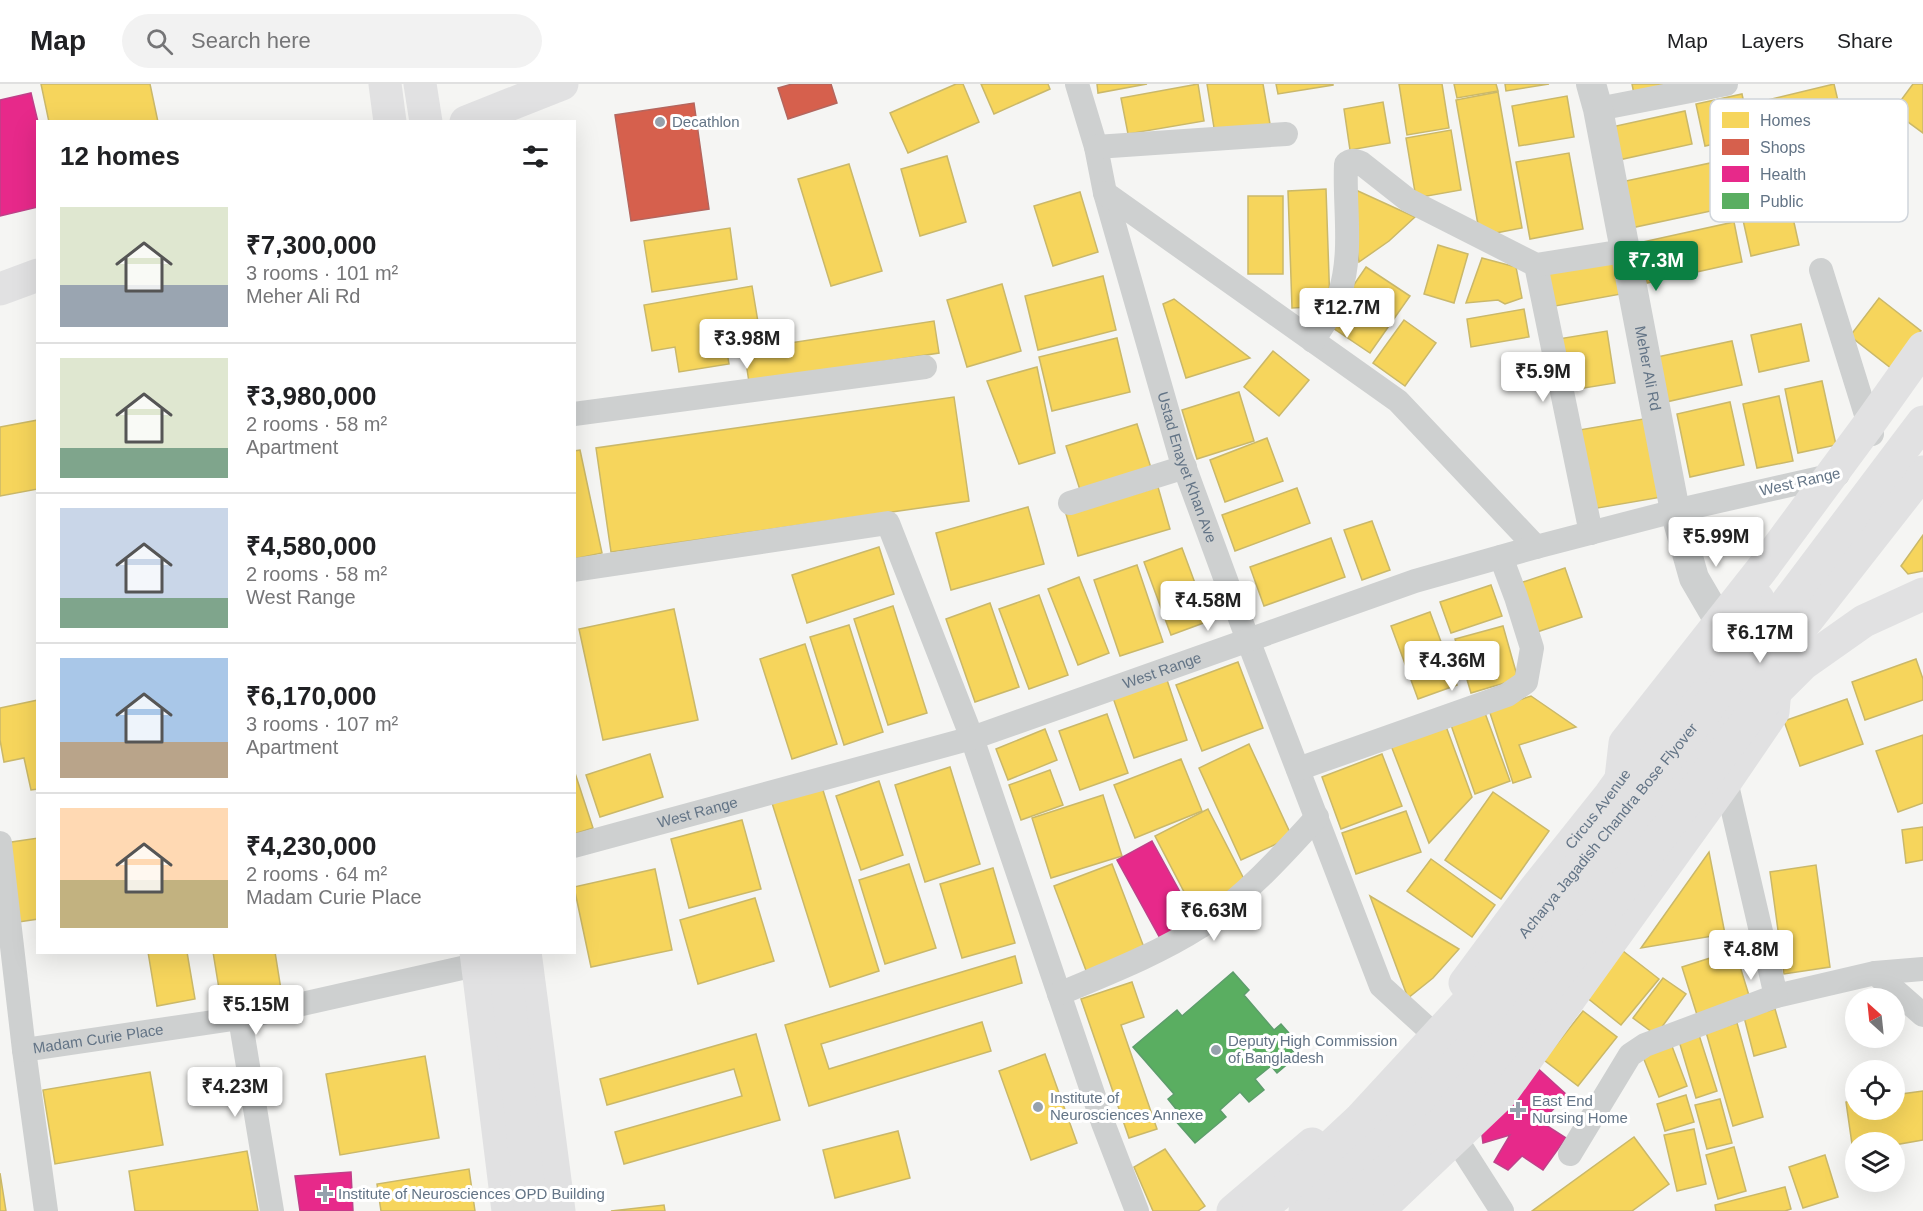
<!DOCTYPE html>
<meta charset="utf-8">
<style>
:root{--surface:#fff;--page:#f2f2f2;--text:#202124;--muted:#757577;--line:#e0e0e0;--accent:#0b8043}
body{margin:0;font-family:Helvetica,sans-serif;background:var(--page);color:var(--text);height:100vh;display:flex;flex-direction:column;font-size:22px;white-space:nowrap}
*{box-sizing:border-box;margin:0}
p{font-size:20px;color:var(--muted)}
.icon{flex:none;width:33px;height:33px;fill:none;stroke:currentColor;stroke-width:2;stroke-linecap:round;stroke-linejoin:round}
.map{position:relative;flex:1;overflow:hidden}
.panel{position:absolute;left:36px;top:36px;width:540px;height:834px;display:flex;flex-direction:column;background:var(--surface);border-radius:0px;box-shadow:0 6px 24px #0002}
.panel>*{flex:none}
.needle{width:39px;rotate:333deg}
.tools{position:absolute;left:1845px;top:904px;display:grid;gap:12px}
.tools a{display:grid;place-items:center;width:60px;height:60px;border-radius:50%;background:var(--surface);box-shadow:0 6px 24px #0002;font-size:30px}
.price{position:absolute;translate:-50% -51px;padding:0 14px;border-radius:6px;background:#fff;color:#222;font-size:20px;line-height:39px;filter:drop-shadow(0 2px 3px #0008)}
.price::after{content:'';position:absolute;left:50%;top:36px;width:18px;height:14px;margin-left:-9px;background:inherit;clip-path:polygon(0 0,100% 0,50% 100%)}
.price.active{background:var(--accent);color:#fff}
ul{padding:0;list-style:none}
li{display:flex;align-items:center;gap:18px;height:150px;padding:0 24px}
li+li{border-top:2px solid var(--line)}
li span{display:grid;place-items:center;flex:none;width:168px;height:120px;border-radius:0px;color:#555}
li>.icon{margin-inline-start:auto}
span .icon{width:72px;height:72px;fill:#fffc;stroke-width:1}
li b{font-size:26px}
h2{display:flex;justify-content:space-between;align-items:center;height:72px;padding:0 24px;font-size:26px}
header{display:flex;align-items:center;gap:36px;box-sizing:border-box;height:84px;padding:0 30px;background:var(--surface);border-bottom:2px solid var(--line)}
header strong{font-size:28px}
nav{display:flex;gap:33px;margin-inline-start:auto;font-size:21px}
.search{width:420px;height:54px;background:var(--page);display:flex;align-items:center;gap:15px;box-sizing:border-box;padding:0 21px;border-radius:33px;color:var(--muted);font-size:22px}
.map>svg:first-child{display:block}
.homes{fill:#f6d55c;stroke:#cab869;stroke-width:1.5}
.shops{fill:#d6604d;stroke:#b4665e;stroke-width:1.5}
.health{fill:#e7298a;stroke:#bf4089;stroke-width:1.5}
.public{fill:#5aae61;stroke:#5d9d6c;stroke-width:1.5}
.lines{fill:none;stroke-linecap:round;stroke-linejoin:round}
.minor{stroke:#ced0d0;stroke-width:24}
.tertiary{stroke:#ced0d0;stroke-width:30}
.secondary{stroke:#e1e1e2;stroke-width:33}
.primary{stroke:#e1e1e2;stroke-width:33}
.trunk{stroke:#e1e1e2;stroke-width:33}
.motorway{stroke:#e1e1e2;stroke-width:33}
.poi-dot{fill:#96a1ac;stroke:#fff;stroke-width:2}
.labels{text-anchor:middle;stroke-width:6;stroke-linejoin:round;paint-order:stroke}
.poi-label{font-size:15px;fill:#637486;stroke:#fff;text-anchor:start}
.street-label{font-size:15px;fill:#637486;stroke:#fff}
.key{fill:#fff;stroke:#d0d5db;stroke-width:1.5}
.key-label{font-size:16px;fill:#637486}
</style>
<header>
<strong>Map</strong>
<div class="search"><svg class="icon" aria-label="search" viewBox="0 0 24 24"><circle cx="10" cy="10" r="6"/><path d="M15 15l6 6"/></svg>Search here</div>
<nav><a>Map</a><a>Layers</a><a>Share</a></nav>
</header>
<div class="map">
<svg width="1923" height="1127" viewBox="0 0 1923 1127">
<rect width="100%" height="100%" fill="#f5f5f3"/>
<g class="homes">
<polygon points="41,0 150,0 158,38 49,38"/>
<polygon points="956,0 963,0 979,38 908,69 890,29"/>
<polygon points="981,0 1048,0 1050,5 994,30"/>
<polygon points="1097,0 1147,0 1098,9"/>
<polygon points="1198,0 1204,37 1128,50 1121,14"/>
<polygon points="1207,0 1263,0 1270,40 1215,50"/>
<polygon points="1276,0 1333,0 1333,1 1278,10"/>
<polygon points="1399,0 1442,0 1449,44 1407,51"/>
<polygon points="1454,0 1496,0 1498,7 1457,14"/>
<polygon points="1505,0 1549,0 1506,7"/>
<polygon points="1632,0 1681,0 1634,10"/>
<polygon points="1834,0 1848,59 1773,78 1759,18"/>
<polygon points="1913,0 1923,0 1923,49 1893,27"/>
<polygon points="1498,8 1522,144 1480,152 1456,16"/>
<polygon points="1742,10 1751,52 1705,62 1696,20"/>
<polygon points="1567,12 1574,53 1519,62 1512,22"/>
<polygon points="1383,18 1390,59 1350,66 1344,25"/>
<polygon points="1685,27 1692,60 1614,77 1607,44"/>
<polygon points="1451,46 1461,106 1416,114 1406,54"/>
<polygon points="1569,69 1583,145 1530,155 1516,78"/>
<polygon points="947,72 966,138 920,152 901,85"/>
<polygon points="1715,78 1725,124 1631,144 1621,98"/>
<polygon points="849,80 882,187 831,202 798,95"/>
<polygon points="1347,102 1415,133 1389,157 1359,178"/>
<polygon points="1326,105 1330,222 1292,224 1288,107"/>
<polygon points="1080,108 1098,168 1053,182 1034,122"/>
<rect x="1248" y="112" width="35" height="78"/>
<polygon points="1791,125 1799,161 1751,172 1743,136"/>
<polygon points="1734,138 1742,178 1647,199 1638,159"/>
<polygon points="730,144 737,195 652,208 644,157"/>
<polygon points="1438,161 1468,170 1454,219 1424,210"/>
<polygon points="1613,172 1621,210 1550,223 1542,186"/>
<polygon points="1482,174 1516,183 1522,214 1505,220 1498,216 1466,219"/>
<polygon points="1366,183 1410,212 1370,269 1327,240"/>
<polygon points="1103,192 1116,246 1038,266 1025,212"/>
<polygon points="1002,200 1021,267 967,283 947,216"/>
<polygon points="752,202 760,250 725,256 729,280 679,288 675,263 652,267 644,221"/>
<polygon points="1879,214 1921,247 1892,285 1850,252"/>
<polygon points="1174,215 1250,274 1186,294 1163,220"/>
<polygon points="1524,225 1529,253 1471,263 1467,235"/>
<polygon points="1404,236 1436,259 1405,302 1373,279"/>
<polygon points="934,237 939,269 749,298 744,266"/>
<polygon points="1801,240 1809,277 1759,288 1751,251"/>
<polygon points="1607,247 1615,299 1566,307 1558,255"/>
<polygon points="1117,254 1130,308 1052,327 1039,273"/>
<polygon points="1732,257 1742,301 1666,318 1657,273"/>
<polygon points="1273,267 1309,296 1279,332 1244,303"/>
<polygon points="1037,283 1055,369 1019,380 987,297"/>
<polygon points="1822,297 1836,361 1798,369 1785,305"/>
<polygon points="1239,308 1254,357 1197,375 1182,326"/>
<polygon points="1779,312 1793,377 1757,384 1743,320"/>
<polygon points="954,313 969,417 611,468 596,364"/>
<polygon points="1730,318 1744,381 1690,393 1677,330"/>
<polygon points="1649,334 1662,413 1592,425 1579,346"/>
<polygon points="38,336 38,405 0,412 0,343"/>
<polygon points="1137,340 1152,387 1081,409 1066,362"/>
<polygon points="1267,354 1283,397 1225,418 1210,376"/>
<polygon points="580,366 602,469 574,475 574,367"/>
<polygon points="1158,403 1170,445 1078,472 1066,430"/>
<polygon points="1297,404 1310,439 1235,467 1222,431"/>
<polygon points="1028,423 1044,480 951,506 936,449"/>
<polygon points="1372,437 1390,486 1362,496 1344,446"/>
<polygon points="1923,451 1923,487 1908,490 1901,482"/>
<polygon points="1331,454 1345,493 1264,522 1250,483"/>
<polygon points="879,463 894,510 807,539 792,491"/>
<polygon points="1182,464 1209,537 1171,551 1144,478"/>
<polygon points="1137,481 1163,558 1120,572 1094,496"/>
<polygon points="1565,484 1582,533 1537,548 1520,499"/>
<polygon points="1079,493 1109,569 1078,581 1048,505"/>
<polygon points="1491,501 1502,532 1451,549 1440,518"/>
<polygon points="1039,511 1068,591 1029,605 999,525"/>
<polygon points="990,519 1019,603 975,618 946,535"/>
<polygon points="893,522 927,629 888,641 854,535"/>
<polygon points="674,525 698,636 603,656 579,545"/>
<polygon points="1430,528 1457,601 1418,615 1391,542"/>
<polygon points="849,541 883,648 844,661 810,553"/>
<polygon points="1503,542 1518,595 1471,609 1455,555"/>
<polygon points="805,560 837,660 792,675 760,575"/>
<polygon points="1916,575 1923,595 1923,616 1865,636 1852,598"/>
<polygon points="1238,578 1263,644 1202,667 1176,601"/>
<polygon points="1165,590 1187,656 1134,674 1111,608"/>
<polygon points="1531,612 1576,643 1519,661 1531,693 1513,699 1489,626"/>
<polygon points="1847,615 1863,660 1800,682 1784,637"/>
<polygon points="38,616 38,705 31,706 24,674 4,678 0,656 0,624"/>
<polygon points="1485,629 1510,697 1475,710 1451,641"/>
<polygon points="1107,630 1128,689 1080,706 1059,647"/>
<polygon points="1444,637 1472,713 1429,759 1390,659"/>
<polygon points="1045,645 1057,676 1008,696 996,665"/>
<polygon points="1923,651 1923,719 1898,728 1876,667"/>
<polygon points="1249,660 1292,753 1241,776 1199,684"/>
<polygon points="650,670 663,713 600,733 586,691"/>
<polygon points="1382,670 1402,722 1341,745 1322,693"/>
<polygon points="1181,675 1202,727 1135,754 1114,701"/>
<polygon points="950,683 980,780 925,798 895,701"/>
<polygon points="574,686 593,744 574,750"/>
<polygon points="1050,686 1063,721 1021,736 1009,701"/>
<polygon points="879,697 903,771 861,786 836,712"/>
<polygon points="822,703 879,887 830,903 772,719"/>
<polygon points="1493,708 1549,747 1501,815 1445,776"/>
<polygon points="1103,711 1122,772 1051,794 1032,734"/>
<polygon points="1208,725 1246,799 1194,827 1155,752"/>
<polygon points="1406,727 1421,768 1356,790 1342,749"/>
<polygon points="742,736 761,805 689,824 671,755"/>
<polygon points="1923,743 1923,776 1906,779 1902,746"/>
<polygon points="38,754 38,835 19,838 5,759"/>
<polygon points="1709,768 1725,850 1641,864"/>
<polygon points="1431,775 1495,821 1472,853 1407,807"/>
<polygon points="909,780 936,864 885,880 859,796"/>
<polygon points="1112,780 1145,866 1087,889 1054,802"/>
<polygon points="1816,781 1830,883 1784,890 1770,788"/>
<polygon points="993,784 1015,859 962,874 940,800"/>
<polygon points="655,785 672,866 591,883 574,803"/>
<polygon points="1370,812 1459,865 1433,894 1408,914"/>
<polygon points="755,814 774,877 698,900 680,836"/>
<polygon points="1735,866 1751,918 1698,934 1682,883"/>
<polygon points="1623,867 1659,895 1621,941 1586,913"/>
<polygon points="148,868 187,868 195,915 157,922"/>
<polygon points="213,868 275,868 282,912 222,923"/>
<polygon points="1015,872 1022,899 821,960 829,985 982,938 991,967 809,1022 785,941"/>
<polygon points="1663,894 1686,910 1656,951 1633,934"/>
<polygon points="1132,898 1144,933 1121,941 1157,1045 1129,1054 1081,915"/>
<polygon points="1775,925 1786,963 1754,972 1744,933"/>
<polygon points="1583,927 1617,953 1578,1002 1544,976"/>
<polygon points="1737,939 1763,1033 1733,1042 1706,948"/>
<polygon points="756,950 780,1036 624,1080 615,1048 742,1012 734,985 607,1021 600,995"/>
<polygon points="1699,951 1717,1007 1696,1014 1679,957"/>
<polygon points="1670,957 1687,1002 1659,1013 1641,968"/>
<polygon points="1045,970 1077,1059 1031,1076 999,987"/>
<polygon points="425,972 439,1054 340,1071 326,990"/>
<polygon points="150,988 163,1061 55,1080 43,1006"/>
<polygon points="1923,1007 1923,1056 1894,1061 1894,1059 1856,1059 1856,1066 1853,1067 1846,1018 1856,1016 1856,1026 1894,1026 1894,1011"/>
<polygon points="1686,1011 1694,1038 1665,1047 1657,1020"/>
<polygon points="1720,1015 1732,1059 1707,1065 1695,1021"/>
<polygon points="1694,1045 1706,1100 1677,1107 1664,1051"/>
<polygon points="898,1047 910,1094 835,1114 823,1066"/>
<polygon points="1634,1053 1669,1100 1632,1127 1532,1127"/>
<polygon points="1734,1063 1746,1107 1718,1115 1706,1071"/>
<polygon points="1165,1065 1205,1122 1198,1127 1153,1127 1134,1083"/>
<polygon points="247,1067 258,1127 135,1127 129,1087"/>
<polygon points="1825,1071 1838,1113 1803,1124 1789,1083"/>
<polygon points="469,1085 475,1127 381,1127 377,1100"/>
<polygon points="0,1089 6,1127 0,1127"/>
<polygon points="1785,1103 1791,1125 1785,1127 1716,1127 1715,1121"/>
<polygon points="664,1121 665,1127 611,1127"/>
</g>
<g class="shops">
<polygon points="792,0 831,0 837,19 788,35 778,4"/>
<polygon points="694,19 709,125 631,137 615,31"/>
</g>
<g class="health">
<polygon points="31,9 38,38 38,123 0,132 0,16"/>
<polygon points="1152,757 1196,837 1161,856 1117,776"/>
<polygon points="1533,980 1567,1011 1541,1038 1566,1054 1543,1086 1522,1072 1508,1086 1494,1078 1510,1051 1483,1059 1480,1036"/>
<polygon points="351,1088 353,1127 300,1127 295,1092"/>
</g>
<polygon class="public" points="1233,888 1249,906 1244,911 1274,946 1281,940 1296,957 1289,963 1297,972 1277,989 1271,982 1255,995 1264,1006 1249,1018 1240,1008 1220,1026 1226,1033 1195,1059 1174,1035 1180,1030 1168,1015 1174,1010 1133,963 1177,926 1182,932"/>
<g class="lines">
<g class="minor">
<path id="s1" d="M1077,0L1096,63L1105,109L1180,371L1248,556L1381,902L1426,943"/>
<polyline points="1598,25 1726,0"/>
<polyline points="1096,63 1286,50"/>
<polyline points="1105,109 1398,317 1536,463"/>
<polyline points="1536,181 1591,449"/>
<polyline points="1821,186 1872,350"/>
<path d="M1313,257C1322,242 1335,225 1340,209C1353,167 1344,122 1346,80C1351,75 1355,76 1361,79L1408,116L1536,181L1624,167"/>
<polyline points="574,330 925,283"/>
<polyline points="1070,419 1185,383"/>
<polyline points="574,486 888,439 972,654 1103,1039 1137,1127"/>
<polyline points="1298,685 1507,611 1526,598 1532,564 1516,513 1501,473"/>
<polyline points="1726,697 1776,912 1875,889 1923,885"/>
<polyline points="0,759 24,966 46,1127"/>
<path id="s2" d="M574,762L972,654L1415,497L1536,463L1675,427L1838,390"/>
<polyline points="1875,889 1923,931"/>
<path d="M1059,910C1106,890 1156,871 1200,843C1244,813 1281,773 1317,733"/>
<polyline points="240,934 272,1127"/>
<path id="s3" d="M24,966L240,934L493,877"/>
<polyline points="1456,1055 1502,1127"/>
<polyline points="1570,1070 1630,971 1645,961 1776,912"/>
</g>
<path class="tertiary" id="s4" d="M1591,0L1598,25L1675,427L1694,494L1729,554"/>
<g class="secondary">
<polyline points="466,38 562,0"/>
<polyline points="0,205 38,191"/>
</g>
<g class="primary">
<polyline points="385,0 390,38"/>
<polyline points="420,0 426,38"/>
<polyline points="476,868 508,1127"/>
<polyline points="525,868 559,1127"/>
<path id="s5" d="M1465,899L1531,810L1610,711L1682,611L1758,515"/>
<polyline points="1233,1127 1312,1060"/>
<polyline points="1305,1127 1400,1039 1530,890 1923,388"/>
<polyline points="1378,1127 1502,1009 1726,697 1773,628 1775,605"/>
</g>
<polyline class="trunk" points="504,868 531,1127"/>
<g class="motorway">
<polyline points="1616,738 1625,659 1762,485 1869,340 1923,264"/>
<path id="s6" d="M1258,1127L1284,1106L1361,1034L1467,919L1693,643L1923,338"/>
<polyline points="1340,1127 1444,1037 1556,893 1748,635 1803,580 1864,537 1923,510"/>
</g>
</g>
<g class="poi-dot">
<circle cx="660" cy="38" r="6"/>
<circle cx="1216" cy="966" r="6"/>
<circle cx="1038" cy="1023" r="6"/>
<path d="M1515 1017h6v6h6v6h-6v6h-6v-6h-6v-6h6z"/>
<path d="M322 1101h6v6h6v6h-6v6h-6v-6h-6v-6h6z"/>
</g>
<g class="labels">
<g class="poi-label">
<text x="672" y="43">Decathlon</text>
<text x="1228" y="962">Deputy High Commission<tspan x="1228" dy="17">of Bangladesh</tspan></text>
<text x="1050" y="1019">Institute of<tspan x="1050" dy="17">Neurosciences Annexe</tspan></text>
<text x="1532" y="1022">East End<tspan x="1532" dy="17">Nursing Home</tspan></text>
<text x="338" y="1115">Institute of Neurosciences OPD Building</text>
</g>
<g class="street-label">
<text dy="5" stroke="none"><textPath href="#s4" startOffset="290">Meher Ali Rd</textPath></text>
<text dy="5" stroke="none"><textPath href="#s1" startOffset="399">Ustad Enayet Khan Ave</textPath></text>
<text transform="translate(1800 398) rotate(-13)" y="5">West Range</text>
<text dy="5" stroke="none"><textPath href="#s2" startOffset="614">West Range</textPath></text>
<text dy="5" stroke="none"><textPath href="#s5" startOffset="219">Circus Avenue</textPath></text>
<text dy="5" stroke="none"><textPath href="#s2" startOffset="128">West Range</textPath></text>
<text dy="5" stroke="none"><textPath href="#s6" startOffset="518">Acharya Jagadish Chandra Bose Flyover</textPath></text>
<text dy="5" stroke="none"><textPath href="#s3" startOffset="75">Madam Curie Place</textPath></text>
</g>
</g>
<rect x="1710" y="15" width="198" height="123" rx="9" class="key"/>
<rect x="1722" y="28" width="27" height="16" fill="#f6d55c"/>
<rect x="1722" y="55" width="27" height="16" fill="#d6604d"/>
<rect x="1722" y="82" width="27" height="16" fill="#e7298a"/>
<rect x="1722" y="109" width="27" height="16" fill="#5aae61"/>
<g class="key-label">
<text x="1760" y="42">Homes</text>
<text x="1760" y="69">Shops</text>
<text x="1760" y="96">Health</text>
<text x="1760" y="123">Public</text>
</g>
</svg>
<div class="tools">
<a><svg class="needle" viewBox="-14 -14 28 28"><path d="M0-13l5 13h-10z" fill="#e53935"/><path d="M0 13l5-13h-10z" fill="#757577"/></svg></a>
<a><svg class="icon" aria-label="locate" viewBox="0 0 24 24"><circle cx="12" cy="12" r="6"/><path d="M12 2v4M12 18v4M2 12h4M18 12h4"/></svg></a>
<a><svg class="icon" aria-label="layers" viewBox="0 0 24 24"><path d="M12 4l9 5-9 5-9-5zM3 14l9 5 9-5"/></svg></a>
</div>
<b class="price active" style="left:1656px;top:208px">₹7.3M</b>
<b class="price" style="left:1347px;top:255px">₹12.7M</b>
<b class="price" style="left:747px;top:286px">₹3.98M</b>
<b class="price" style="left:1543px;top:319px">₹5.9M</b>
<b class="price" style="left:1716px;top:484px">₹5.99M</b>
<b class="price" style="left:1208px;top:548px">₹4.58M</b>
<b class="price" style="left:1760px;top:580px">₹6.17M</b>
<b class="price" style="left:1452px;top:608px">₹4.36M</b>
<b class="price" style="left:1214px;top:858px">₹6.63M</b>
<b class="price" style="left:1751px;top:897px">₹4.8M</b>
<b class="price" style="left:256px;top:952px">₹5.15M</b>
<b class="price" style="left:235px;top:1034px">₹4.23M</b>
<section class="panel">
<h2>12 homes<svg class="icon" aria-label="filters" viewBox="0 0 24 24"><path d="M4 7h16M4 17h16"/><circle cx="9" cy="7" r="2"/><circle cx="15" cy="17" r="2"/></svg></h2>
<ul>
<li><span style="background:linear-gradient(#dfe7d0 65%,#9aa5b1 0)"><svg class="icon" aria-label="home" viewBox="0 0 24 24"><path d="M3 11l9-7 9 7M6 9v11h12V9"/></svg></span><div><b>₹7,300,000</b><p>3 rooms · 101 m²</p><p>Meher Ali Rd</p></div></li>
<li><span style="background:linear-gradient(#dfe7d0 75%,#7fa58c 0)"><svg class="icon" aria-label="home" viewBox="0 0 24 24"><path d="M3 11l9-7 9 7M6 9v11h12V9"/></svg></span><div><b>₹3,980,000</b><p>2 rooms · 58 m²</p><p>Apartment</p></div></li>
<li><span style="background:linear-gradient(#c9d6e8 75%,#7fa58c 0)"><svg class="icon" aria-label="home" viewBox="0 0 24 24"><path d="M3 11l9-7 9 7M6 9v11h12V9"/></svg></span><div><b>₹4,580,000</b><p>2 rooms · 58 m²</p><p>West Range</p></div></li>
<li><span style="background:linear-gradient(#a9c7e8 70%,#b9a48a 0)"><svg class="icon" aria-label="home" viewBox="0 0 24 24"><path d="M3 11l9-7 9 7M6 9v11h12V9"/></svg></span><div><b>₹6,170,000</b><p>3 rooms · 107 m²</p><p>Apartment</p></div></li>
<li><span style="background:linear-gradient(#ffd9b3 60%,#c2b280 0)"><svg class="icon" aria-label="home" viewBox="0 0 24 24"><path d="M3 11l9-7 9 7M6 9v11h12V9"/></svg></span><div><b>₹4,230,000</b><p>2 rooms · 64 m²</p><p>Madam Curie Place</p></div></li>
</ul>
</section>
</div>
